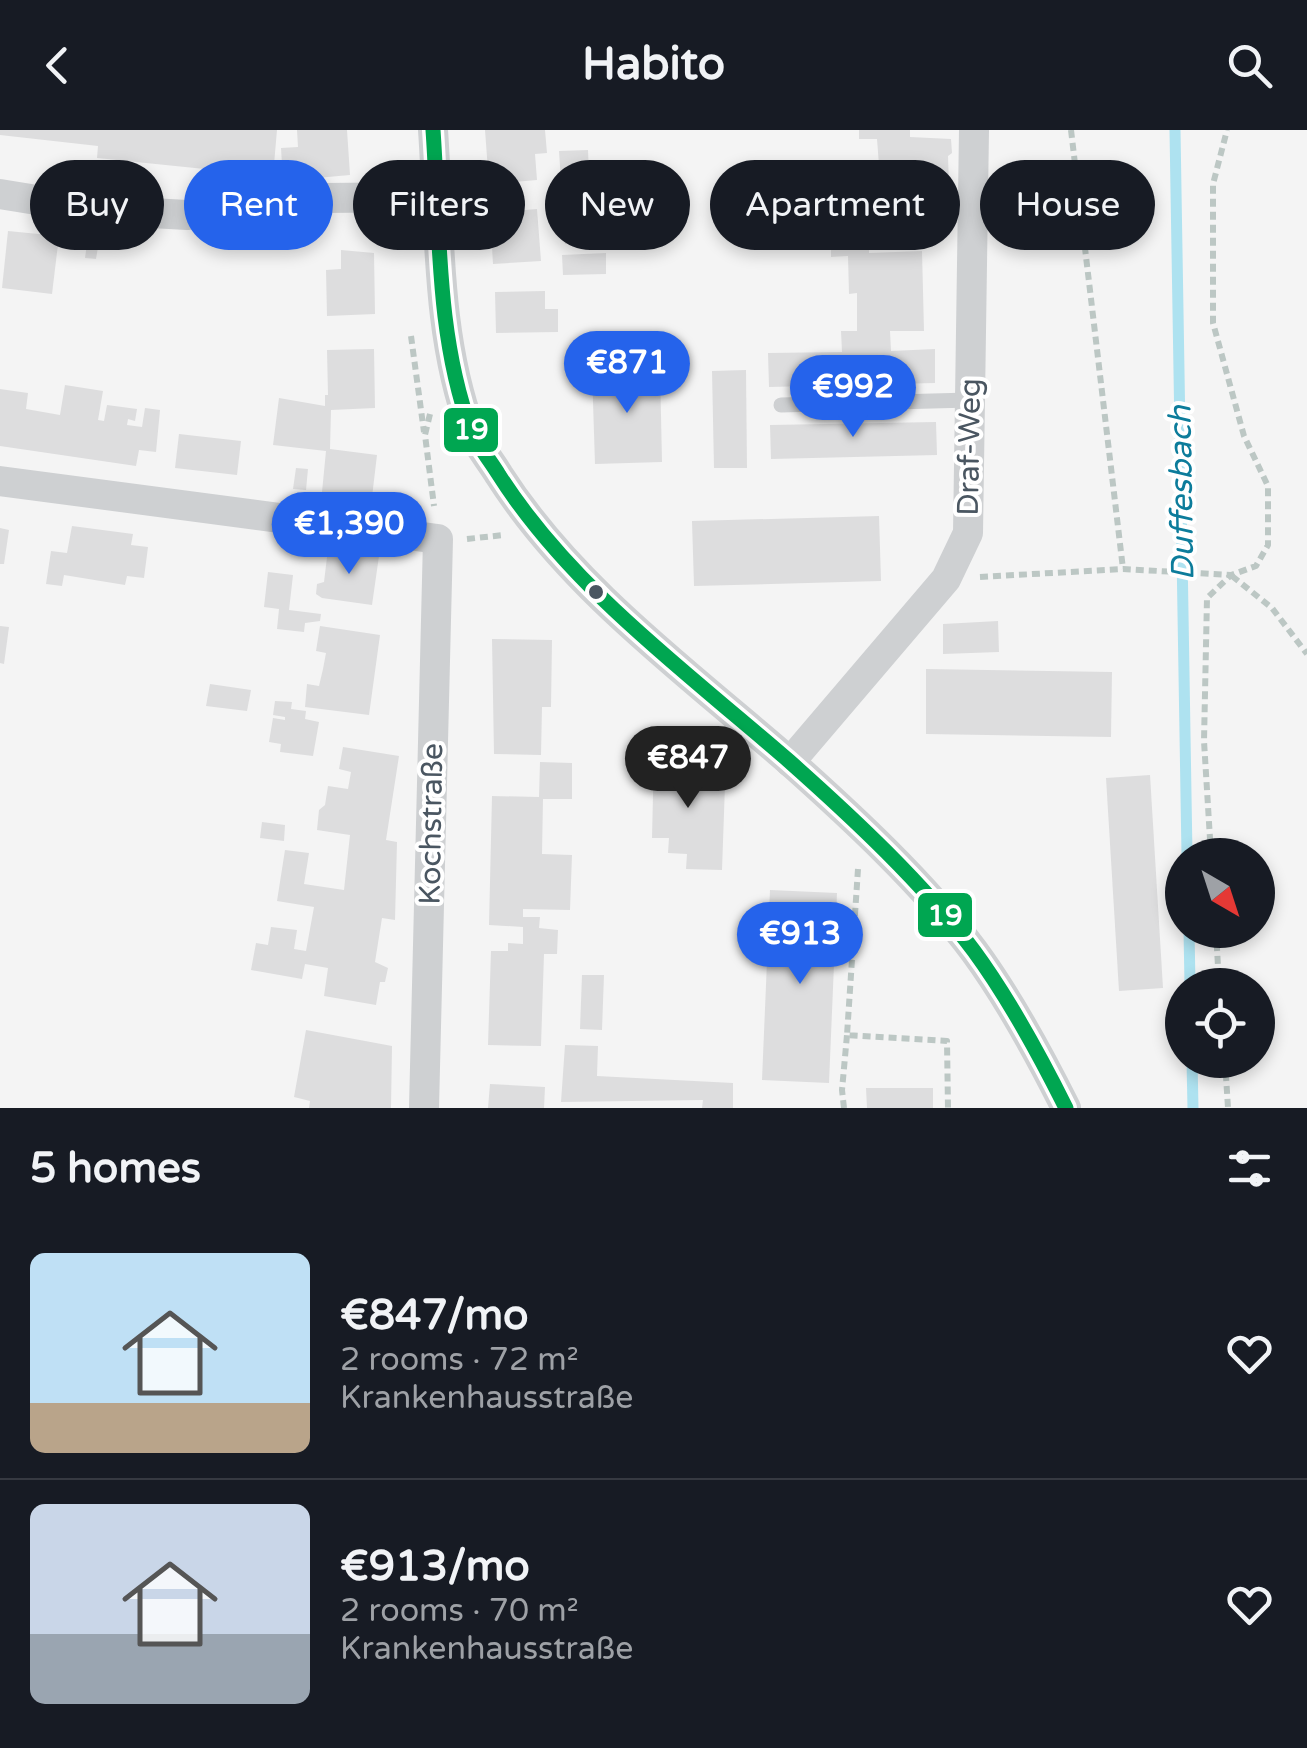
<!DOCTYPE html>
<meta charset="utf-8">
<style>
:root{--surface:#171b24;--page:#20242c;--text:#f1f3f6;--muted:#9ea1a6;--line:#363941;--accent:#2563eb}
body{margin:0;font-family:"Varela Round",sans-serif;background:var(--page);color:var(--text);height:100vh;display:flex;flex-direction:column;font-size:38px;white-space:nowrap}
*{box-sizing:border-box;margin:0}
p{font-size:32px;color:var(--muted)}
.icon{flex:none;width:55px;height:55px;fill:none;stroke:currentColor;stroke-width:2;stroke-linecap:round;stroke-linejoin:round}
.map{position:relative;height:978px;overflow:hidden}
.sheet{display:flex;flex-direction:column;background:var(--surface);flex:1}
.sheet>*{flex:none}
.banner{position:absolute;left:30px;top:30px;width:1248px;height:90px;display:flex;gap:20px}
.needle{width:65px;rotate:141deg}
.buttons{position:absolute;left:1165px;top:708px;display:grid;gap:20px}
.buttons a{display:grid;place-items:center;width:110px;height:110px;border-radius:50%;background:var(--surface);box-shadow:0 5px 15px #0003;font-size:50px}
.price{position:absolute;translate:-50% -85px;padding:0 22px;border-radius:35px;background:var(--accent);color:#fff;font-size:32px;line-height:65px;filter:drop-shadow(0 2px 5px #0008)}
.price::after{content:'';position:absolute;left:50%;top:60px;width:30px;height:22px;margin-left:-15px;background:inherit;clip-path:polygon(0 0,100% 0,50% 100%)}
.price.active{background:#222;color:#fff}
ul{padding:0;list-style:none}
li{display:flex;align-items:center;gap:30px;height:250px;padding:0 30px}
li+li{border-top:2px solid var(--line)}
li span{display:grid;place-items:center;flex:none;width:280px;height:200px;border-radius:15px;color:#555}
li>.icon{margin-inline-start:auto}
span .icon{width:120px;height:120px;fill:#fffc;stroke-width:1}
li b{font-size:42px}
h2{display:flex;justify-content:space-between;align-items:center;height:120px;padding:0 30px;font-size:42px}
.pill{padding:0 35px;border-radius:45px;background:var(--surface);box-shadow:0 5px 15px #0003;font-size:35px;line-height:90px}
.pill.active{background:var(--accent);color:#fff}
header{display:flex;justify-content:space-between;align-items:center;height:130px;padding:0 30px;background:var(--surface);font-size:45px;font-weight:800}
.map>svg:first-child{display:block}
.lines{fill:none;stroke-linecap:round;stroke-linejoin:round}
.stream{stroke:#aee2f0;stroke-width:11}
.building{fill:#ddddde}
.path{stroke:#bcc7c4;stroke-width:6;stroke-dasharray:8 5;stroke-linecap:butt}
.service{stroke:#ced0d2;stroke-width:15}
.minor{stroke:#ced0d2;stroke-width:30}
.bus-1-casing{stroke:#fff;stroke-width:22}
.bus-1{stroke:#00a651;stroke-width:15}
.bus-dot{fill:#4a5661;stroke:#fff;stroke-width:4}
.labels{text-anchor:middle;stroke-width:8;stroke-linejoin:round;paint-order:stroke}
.street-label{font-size:30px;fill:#4a5661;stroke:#fff}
.water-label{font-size:32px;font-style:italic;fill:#0c7c9b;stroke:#fff}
.line-badge{stroke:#fff;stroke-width:4}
.badge-label{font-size:28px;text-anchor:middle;font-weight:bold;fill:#fff}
</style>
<header><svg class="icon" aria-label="back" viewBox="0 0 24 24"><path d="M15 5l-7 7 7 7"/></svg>Habito<svg class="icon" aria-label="search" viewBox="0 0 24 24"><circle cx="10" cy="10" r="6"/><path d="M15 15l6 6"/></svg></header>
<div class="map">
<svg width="1307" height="978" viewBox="0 0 1307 978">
<rect width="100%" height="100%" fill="#f4f4f4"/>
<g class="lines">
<g class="stream">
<polyline points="1175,0 1187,725"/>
<polyline points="1189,800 1190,855"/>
<polyline points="1192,930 1193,978"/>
</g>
</g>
<g class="building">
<polygon points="0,0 277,0 273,46 97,28 98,16 0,5"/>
<polygon points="297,0 347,0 350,45 283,51 281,18 298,17"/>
<polygon points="485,0 545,0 547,23 535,24 537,50 489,54"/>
<polygon points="859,0 910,0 910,7 951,9 952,23 948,26 950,86 900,87 900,104 869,105 869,123 922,121 924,201 890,201 891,221 935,219 935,253 769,257 768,223 842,222 841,201 857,201 857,163 849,164 848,126 831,127 831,106 866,105 866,88 883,87 877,9 859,9"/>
<polygon points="588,20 589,44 618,45 618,62 602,63 603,88 591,88 592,113 565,114 559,21"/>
<polygon points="537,79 541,131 493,134 490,83"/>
<polygon points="90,92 102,94 96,129 85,128"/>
<polygon points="8,101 59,106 52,164 2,158"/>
<polygon points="341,120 374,123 375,184 327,186 326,140 341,139"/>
<polygon points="606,123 606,144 563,145 562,125"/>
<polygon points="545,161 545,179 558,179 558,202 496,203 495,162"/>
<polygon points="374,219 375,278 331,280 330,319 377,325 372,367 322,362 326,321 273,315 279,268 325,276 325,265 328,265 327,220"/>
<polygon points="660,239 662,332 595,334 592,241"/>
<polygon points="746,240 747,338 714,338 712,241"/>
<polygon points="65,255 103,261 98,290 104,291 107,275 137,279 135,291 128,289 127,295 142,297 145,278 160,280 156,322 139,320 136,336 0,316 0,259 28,263 26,279 60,285"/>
<polygon points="936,292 937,325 771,329 770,295"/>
<polygon points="179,304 241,311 237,345 175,338"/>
<polygon points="296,338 308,339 306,360 293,359"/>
<polygon points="879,386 881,451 694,456 692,391"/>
<polygon points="72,396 133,404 131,415 148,417 144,448 127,446 125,455 64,445 62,456 46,454 51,421 67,423"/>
<polygon points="0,398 9,400 4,434 0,434"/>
<polygon points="328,419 379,426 372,475 322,468 316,464 317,454 324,452"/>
<polygon points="268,442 293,445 289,480 321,484 320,491 305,493 304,502 277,499 279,479 264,477"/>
<polygon points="998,491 999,522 943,524 943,494"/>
<polygon points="0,496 9,497 4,534 0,533"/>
<polygon points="320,496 380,505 369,585 305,577 307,554 319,556 323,539 326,523 316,521"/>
<polygon points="492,509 552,510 551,577 542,577 541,625 494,624"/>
<polygon points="926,539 1112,542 1111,607 926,604"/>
<polygon points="210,554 251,560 247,581 206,576"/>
<polygon points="275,571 292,572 291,579 306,581 305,589 319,592 313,626 280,622 281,614 269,612 273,588 285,590 285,587 273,585"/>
<polygon points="343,617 399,626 386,710 397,712 395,790 382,788 375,832 388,838 385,852 380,852 376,875 324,866 328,838 305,834 302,849 251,840 256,813 268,815 271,797 297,800 294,819 306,821 314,777 277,771 285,720 309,723 304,754 344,760 350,705 317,700 319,680 325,675 328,656 348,659 351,642 339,639"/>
<polygon points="654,622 690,623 690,639 708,640 708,655 725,655 722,740 686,739 687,724 668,723 669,708 652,708"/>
<polygon points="540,632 572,633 572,669 543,669 542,724 572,725 570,780 523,779 523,787 540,787 539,798 558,800 557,824 544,824 541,916 488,915 491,821 508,821 508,813 523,814 523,797 489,795 492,666 539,667"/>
<polygon points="1150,645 1163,858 1119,861 1106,648"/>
<polygon points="262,692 285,695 284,711 260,708"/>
<polygon points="770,760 837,763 829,953 762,950"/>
<polygon points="582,845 604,845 602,900 580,899"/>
<polygon points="306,900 392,916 391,978 309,978 310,971 294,967"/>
<polygon points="565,915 598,916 597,946 733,953 733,978 702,978 703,970 561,972"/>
<polygon points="490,954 545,957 544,978 488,978"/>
<polygon points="866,958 933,958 933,978 867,978"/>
</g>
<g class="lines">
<g class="path">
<polyline points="1071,0 1123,439"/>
<polyline points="411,206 424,302"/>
<polyline points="430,284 425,305 434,376"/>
<polyline points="467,409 504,405"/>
<polyline points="1232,446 1272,478 1307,524"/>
<polyline points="980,447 1123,439 1231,445 1256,436 1268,415 1268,356 1244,306 1213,193 1213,54 1227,0"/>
<polyline points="1211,725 1204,611 1207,468 1230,446"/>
<polyline points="858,739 847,905 947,911 948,978"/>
<polyline points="1216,800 1219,855"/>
<polyline points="1225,930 1228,978"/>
<polyline points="844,978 842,960 847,905"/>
</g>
<polyline class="service" points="781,275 970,270"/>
<g class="minor">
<path d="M433,0C440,99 436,206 471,300C477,315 490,330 499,345C572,459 688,543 789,631C852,687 924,754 974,821C1010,870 1039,924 1066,978"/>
<polyline points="0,64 98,80 187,85 322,68 438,67"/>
<polyline points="0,351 438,409 424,978"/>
<polyline points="790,632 946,449 968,403 974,0"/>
</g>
<defs>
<path id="bus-1" d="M433,0C440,99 436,206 471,300C477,315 490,330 499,345C572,459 688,543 789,631C852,687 924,754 974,821C1010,870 1039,924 1066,978"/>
</defs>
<use href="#bus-1" class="bus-1-casing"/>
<use href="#bus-1" class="bus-1"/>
</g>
<circle class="bus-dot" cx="596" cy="462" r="9"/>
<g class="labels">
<g class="street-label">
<text transform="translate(969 317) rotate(-89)" y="10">Draf-Weg</text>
<text transform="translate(431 694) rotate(-89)" y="10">Kochstraße</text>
</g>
<g class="water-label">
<text transform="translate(1181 363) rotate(-91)" y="11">Duffesbach</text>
</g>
</g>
<g class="line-badge">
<rect x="442" y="276" width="58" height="48" rx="10" fill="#00a651"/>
<rect x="916" y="761" width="58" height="48" rx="10" fill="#00a651"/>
</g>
<g class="badge-label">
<text x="471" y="309">19</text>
<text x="945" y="795">19</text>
</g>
</svg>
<div class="buttons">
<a><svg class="needle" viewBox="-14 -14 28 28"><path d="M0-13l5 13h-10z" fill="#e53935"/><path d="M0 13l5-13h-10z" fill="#9ea1a6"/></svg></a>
<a><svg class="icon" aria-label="locate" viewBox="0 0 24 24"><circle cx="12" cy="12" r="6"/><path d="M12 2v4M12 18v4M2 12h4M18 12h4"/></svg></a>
</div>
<b class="price" style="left:627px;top:286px">€871</b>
<b class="price" style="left:853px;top:310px">€992</b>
<b class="price" style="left:349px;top:447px">€1,390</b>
<b class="price active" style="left:688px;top:681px">€847</b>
<b class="price" style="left:800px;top:857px">€913</b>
<div class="banner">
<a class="pill">Buy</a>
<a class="pill active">Rent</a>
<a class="pill">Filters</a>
<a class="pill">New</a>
<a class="pill">Apartment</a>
<a class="pill">House</a>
</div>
</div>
<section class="sheet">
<h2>5 homes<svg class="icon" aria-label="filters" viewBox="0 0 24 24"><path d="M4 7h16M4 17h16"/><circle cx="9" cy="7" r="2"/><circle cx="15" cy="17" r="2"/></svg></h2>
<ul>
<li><span style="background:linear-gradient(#bfe0f5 75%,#b9a48a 0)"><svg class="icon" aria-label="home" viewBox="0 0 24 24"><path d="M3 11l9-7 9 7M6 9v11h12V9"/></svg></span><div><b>€847/mo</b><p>2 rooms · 72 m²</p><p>Krankenhausstraße</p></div><svg class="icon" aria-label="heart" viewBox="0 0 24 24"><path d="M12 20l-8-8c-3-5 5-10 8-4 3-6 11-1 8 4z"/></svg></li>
<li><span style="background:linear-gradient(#c9d6e8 65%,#9aa5b1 0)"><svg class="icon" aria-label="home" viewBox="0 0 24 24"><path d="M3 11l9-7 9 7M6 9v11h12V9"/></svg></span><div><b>€913/mo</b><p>2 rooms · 70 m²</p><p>Krankenhausstraße</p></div><svg class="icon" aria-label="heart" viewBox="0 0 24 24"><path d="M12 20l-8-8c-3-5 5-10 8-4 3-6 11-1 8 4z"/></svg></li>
</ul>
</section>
